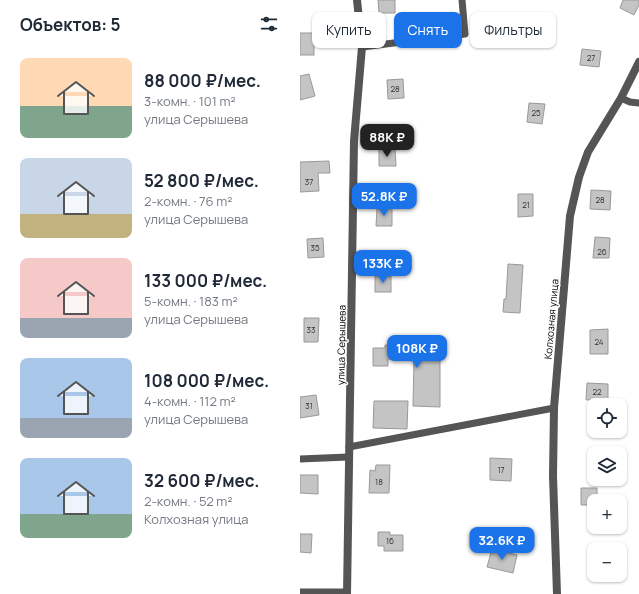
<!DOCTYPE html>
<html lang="ru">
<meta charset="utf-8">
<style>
:root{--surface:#fff;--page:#f2f2f3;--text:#1f2937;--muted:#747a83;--accent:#1a73e8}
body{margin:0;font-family:Manrope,sans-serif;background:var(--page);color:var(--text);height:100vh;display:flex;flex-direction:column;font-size:15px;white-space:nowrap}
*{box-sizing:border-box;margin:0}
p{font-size:13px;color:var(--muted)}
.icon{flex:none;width:22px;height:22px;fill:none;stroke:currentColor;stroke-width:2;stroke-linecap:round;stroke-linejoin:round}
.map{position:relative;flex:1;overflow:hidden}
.side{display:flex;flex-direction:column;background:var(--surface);width:300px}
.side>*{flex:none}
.banner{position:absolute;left:12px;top:12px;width:267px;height:36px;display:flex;gap:8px}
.buttons{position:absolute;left:287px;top:398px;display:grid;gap:8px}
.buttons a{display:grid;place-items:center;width:40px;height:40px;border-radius:8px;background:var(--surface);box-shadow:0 1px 3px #0004;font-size:20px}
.price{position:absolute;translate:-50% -34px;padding:0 9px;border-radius:8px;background:var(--accent);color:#fff;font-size:13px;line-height:26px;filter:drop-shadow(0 1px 2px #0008)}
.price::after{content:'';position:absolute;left:50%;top:24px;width:12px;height:9px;margin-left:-6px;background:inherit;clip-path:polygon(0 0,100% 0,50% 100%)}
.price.current{background:#222;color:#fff}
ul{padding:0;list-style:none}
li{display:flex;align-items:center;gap:12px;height:100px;padding:0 20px}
li span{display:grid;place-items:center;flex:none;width:112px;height:80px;border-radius:8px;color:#555}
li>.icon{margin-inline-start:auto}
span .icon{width:48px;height:48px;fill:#fffc;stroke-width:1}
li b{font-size:17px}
h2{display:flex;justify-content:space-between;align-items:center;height:48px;padding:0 20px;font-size:17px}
.tag{padding:0 14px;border-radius:8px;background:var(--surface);box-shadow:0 1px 3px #0004;font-size:14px;line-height:36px}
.tag.current{background:var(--accent);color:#fff}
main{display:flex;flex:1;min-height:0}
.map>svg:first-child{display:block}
.building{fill:#c4c4c4;stroke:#999}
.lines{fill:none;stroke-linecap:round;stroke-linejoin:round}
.lane{stroke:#555;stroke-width:7}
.street{stroke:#555;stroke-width:8}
.labels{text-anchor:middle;stroke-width:3;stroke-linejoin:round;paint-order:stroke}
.number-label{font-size:8px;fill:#313131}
.street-label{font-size:10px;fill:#000;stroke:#fff}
</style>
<main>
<section class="side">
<h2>Объектов: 5<svg class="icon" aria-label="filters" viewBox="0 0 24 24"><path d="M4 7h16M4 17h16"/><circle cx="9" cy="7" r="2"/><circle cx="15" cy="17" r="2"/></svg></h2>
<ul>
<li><span style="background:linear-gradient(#ffd9b3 60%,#7fa58c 0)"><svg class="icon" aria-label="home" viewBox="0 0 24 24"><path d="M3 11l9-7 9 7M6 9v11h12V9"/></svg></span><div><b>88 000 ₽/мес.</b><p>3-комн. · 101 m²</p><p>улица Серышева</p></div></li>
<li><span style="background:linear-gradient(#c9d6e8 70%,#c2b280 0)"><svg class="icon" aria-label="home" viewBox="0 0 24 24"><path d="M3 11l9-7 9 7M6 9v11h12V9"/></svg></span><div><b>52 800 ₽/мес.</b><p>2-комн. · 76 m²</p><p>улица Серышева</p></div></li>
<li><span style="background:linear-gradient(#f6c9c9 75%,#9aa5b1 0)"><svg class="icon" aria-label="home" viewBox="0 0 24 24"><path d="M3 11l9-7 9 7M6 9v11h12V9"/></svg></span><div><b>133 000 ₽/мес.</b><p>5-комн. · 183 m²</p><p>улица Серышева</p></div></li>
<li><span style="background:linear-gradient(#a9c7e8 75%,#9aa5b1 0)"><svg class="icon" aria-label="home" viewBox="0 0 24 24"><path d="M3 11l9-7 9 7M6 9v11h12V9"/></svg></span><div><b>108 000 ₽/мес.</b><p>4-комн. · 112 m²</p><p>улица Серышева</p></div></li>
<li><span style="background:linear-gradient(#a9c7e8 70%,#7fa58c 0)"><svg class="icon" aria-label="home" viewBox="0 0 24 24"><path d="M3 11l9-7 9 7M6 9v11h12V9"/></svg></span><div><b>32 600 ₽/мес.</b><p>2-комн. · 52 m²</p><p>Колхозная улица</p></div></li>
</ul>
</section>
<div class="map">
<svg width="339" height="594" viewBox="0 0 339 594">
<rect width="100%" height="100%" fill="#fff"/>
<g class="building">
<polygon points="78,0 95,0 95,13 79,13"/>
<polygon points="323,0 339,0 339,5 334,15 320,8"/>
<rect x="0" y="33" width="14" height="22"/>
<polygon points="282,49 301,51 299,67 280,65"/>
<polygon points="9,74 15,96 0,100 0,76"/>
<polygon points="103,79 104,98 88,99 87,80"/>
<polygon points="229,103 245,104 242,124 227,122"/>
<polygon points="79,149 95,149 96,166 79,166"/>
<polygon points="29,161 30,173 18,173 19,191 0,192 0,162"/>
<polygon points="291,190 311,191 310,210 290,209"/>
<polygon points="218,194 233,194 233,216 218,217"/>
<polygon points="77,208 92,208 92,226 76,226"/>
<polygon points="295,237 310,238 309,258 293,258"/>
<polygon points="23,238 24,257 8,258 7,239"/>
<polygon points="208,264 223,265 220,313 203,312 204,299 206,299"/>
<rect x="75" y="276" width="16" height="16"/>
<polygon points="4,318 19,318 18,342 4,342"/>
<polygon points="308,329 308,354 290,354 290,330"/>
<polygon points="114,342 140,342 140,407 113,406 114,359 88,359 88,366 73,366 73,348 85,348 85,345 114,345"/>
<polygon points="287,383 308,384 308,400 286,400"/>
<polygon points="16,395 19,415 0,418 0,397"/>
<polygon points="74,401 108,401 107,429 73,428"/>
<polygon points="190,458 212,459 211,481 190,480"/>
<polygon points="76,465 90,465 89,493 69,493 70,470 75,471"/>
<polygon points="0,475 18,475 18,494 0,493"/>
<polygon points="281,488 297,488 297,501 294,501 294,505 281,505"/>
<polygon points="78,532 90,532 90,535 103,535 103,551 84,551 84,546 78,546"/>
<polygon points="0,534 12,534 11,553 0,552"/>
<polygon points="192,549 217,555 213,573 187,567"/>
</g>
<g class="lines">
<g class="lane">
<polyline points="62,47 165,34 162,0"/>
<polyline points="321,98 330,102 339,103"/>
<polyline points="49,447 254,408"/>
<polyline points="0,459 48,457"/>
<polyline points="0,592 47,592"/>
</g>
<g class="street">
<polyline points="47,594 54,141 62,47 57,0"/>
<polyline points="257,594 253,476 254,408 270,216 279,177 288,152 321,98 339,62"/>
</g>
</g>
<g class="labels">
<g class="number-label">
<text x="291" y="61">27</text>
<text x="95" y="92">28</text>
<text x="236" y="116">25</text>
<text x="9" y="185">37</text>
<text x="300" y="203">28</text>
<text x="226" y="208">21</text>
<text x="15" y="251">35</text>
<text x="302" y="255">26</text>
<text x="11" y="333">33</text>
<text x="299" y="345">24</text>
<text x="297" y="395">22</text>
<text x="9" y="409">31</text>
<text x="201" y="473">17</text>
<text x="79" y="485">18</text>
<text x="90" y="544">16</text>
</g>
<g class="street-label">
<text transform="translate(251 319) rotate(-85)" y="4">Колхозная улица</text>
<text transform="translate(41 345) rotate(-89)" y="4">улица Серышева</text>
</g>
</g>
</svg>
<div class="buttons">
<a><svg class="icon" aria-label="locate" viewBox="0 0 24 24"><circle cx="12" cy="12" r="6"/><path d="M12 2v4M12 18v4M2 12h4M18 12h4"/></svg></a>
<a><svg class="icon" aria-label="layers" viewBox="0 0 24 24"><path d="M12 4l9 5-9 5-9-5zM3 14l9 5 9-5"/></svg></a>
<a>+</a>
<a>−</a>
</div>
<b class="price current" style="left:87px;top:158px">88K ₽</b>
<b class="price" style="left:84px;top:217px">52.8K ₽</b>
<b class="price" style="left:83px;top:284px">133K ₽</b>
<b class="price" style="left:117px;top:369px">108K ₽</b>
<b class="price" style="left:202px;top:561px">32.6K ₽</b>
<div class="banner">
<a class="tag">Купить</a>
<a class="tag current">Снять</a>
<a class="tag">Фильтры</a>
</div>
</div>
</main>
